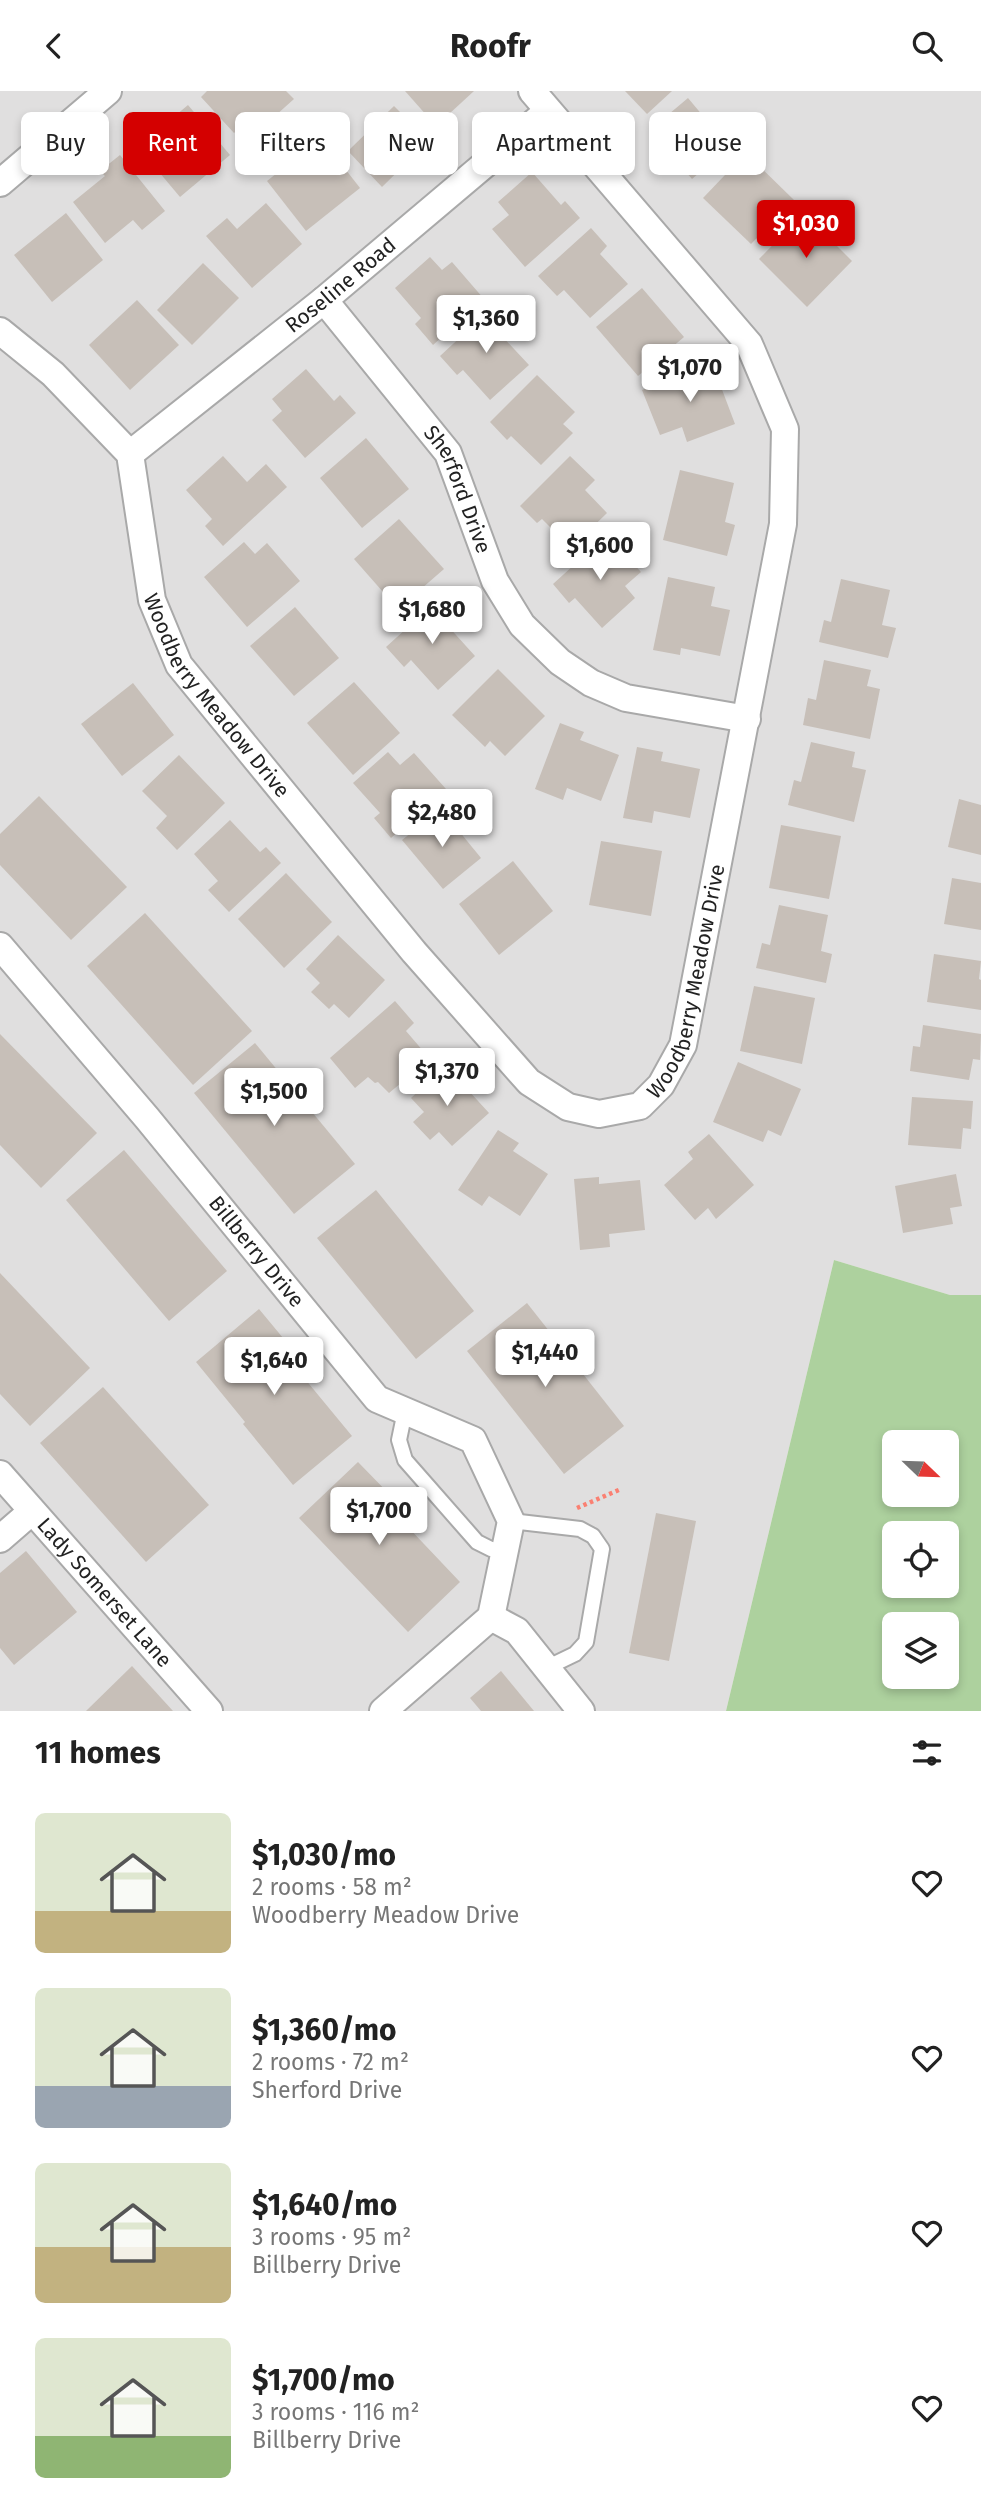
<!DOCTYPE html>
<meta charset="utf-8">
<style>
:root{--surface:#fff;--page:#f2f2f2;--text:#222;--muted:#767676;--accent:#d40000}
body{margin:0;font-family:"Fira Sans",sans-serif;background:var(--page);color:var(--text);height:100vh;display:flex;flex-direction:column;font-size:26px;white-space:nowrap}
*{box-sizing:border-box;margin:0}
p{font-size:23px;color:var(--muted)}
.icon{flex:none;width:38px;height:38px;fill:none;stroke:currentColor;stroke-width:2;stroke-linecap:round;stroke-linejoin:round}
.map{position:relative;height:1620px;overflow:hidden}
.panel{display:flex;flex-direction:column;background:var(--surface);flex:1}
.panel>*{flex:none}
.top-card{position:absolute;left:21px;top:21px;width:940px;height:63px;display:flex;gap:14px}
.needle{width:46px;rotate:113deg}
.controls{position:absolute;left:882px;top:1339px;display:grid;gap:14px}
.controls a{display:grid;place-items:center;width:77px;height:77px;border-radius:10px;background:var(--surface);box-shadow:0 4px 10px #0003;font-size:35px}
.price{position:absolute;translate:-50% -60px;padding:0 16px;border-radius:7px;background:#fff;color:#222;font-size:23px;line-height:46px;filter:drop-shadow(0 2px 4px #0008)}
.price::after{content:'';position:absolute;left:50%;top:42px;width:21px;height:16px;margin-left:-10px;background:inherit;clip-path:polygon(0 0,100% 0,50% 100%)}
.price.current{background:var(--accent);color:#fff}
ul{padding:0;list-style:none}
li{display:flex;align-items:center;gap:21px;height:175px;padding:0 35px}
li span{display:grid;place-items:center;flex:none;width:196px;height:140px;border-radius:10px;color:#555}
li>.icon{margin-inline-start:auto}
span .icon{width:84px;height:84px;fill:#fffc;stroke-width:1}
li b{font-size:30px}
h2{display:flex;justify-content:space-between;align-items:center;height:84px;padding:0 35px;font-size:30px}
.chip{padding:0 24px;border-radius:10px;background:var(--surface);box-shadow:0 4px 10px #0003;font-size:24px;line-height:63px}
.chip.current{background:var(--accent);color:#fff}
header{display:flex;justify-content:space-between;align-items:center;height:91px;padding:0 35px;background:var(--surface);font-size:32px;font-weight:700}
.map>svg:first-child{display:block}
.residential{fill:#e0dfdf}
.forest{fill:#add19e;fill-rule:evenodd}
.building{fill:#c7bfb8}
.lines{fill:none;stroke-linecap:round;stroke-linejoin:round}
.service-casing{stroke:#a9a9a9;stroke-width:18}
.minor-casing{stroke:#a9a9a9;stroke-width:30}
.path{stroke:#fa8072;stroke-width:4.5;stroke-dasharray:3.5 3.5;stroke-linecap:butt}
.service{stroke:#fff;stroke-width:14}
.minor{stroke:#fff;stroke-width:26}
.labels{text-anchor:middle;stroke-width:6;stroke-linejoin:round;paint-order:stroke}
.street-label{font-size:21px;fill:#222;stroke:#fff}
</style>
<header><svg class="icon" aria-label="back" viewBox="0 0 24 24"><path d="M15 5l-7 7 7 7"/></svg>Roofr<svg class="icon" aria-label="search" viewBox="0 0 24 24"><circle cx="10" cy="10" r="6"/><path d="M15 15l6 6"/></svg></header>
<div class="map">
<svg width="981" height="1620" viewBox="0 0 981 1620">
<rect width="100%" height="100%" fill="#f2efe9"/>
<polygon class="residential" points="0,0 981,0 981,1204 950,1204 834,1169 726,1620 0,1620"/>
<path class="forest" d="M834,1169L950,1204H981V1620H726ZM894,1351H947V1404H894ZM894,1442H947V1494H894ZM894,1533H947V1586H894Z"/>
<g class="building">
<polygon points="207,0 286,0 294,8 256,42 246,31 234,42 201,6"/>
<polygon points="405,0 474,0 436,35"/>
<polygon points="625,0 672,0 647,23"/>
<polygon points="688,7 729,56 692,88 650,39"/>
<polygon points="188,14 230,64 180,106 138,56"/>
<polygon points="394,15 429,50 382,96 348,60"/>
<polygon points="321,47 360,97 306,140 267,90"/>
<polygon points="746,62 794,109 751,153 703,107"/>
<polygon points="120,64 165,120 142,139 133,129 105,152 73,111 105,85 100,80"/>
<polygon points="532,81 561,114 565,110 580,127 525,176 492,138 509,124 498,111"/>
<polygon points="266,112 302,153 252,197 206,145 227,127 237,138"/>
<polygon points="66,122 103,169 52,211 14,164"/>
<polygon points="804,122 852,170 807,216 759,168"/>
<polygon points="591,137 607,155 600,163 628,193 590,227 564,199 557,205 538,185"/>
<polygon points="430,166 442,179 452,171 484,208 433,254 415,233 421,227 395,197"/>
<polygon points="203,172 239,207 192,254 157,219"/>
<polygon points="642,197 684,246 638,285 596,236"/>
<polygon points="137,209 179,254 130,299 89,254"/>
<polygon points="493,216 509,235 500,243 529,274 490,309 463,279 457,284 440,265"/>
<polygon points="712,272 735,333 687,351 682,336 660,344 642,299"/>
<polygon points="306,278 334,310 340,304 356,322 305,367 272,329 282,320 272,308"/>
<polygon points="537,284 575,321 563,333 573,342 541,374 511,345 507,349 490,331"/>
<polygon points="366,347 409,398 362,437 320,387"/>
<polygon points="223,365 247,391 266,373 287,396 223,455 205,435 212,428 186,399"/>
<polygon points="570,365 595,389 585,399 607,422 571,457 542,428 537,432 520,415"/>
<polygon points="680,379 734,392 725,431 735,434 727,465 663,449"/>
<polygon points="399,428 444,478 398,518 354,468"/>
<polygon points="607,444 641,481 625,495 635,507 602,537 575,507 569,512 553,493"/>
<polygon points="244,451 255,463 267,452 300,490 247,536 204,486"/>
<polygon points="668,486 715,496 711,515 730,519 720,565 681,557 680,564 653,559"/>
<polygon points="841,488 890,499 882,534 896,537 888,567 819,551 824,529 831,531"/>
<polygon points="439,508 456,526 447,534 475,565 438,599 411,569 404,576 386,556"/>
<polygon points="295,516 339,567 294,605 250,555"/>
<polygon points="824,569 871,579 867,595 880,598 870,648 803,634 808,607 816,609"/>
<polygon points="498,578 545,625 505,665 490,650 485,656 452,624"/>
<polygon points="354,591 400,642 353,684 307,632"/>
<polygon points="133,592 174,644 122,685 81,633"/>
<polygon points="560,632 584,641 580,649 619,664 601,710 567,697 563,709 535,698"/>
<polygon points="811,651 855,661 852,676 866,679 854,731 788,714 794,689 801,691"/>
<polygon points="637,656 663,661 661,670 700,678 690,727 654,720 652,732 623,727"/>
<polygon points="388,661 400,674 414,662 446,698 391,747 374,727 380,722 353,692"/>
<polygon points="179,664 225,712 177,759 156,737 167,725 142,700"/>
<polygon points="39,705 127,796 71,849 0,774 0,743"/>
<polygon points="959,708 981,714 981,764 948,756"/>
<polygon points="441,718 481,767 443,798 402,749"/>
<polygon points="230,729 260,761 266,756 281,772 229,821 208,799 218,790 194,763"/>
<polygon points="781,734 841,745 829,808 769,797"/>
<polygon points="601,750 662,760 651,825 589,814"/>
<polygon points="513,770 553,820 499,864 459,813"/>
<polygon points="286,782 332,831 284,877 238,828"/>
<polygon points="952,787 981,792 981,839 944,833"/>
<polygon points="779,814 828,824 821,860 832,863 826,892 756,877 762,852 770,854"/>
<polygon points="145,822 252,940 193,994 87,875"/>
<polygon points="338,844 385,889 349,927 334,913 329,918 311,901 320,892 306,878"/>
<polygon points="934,863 981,870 979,888 981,889 981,919 927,911"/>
<polygon points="754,895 815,907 802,973 740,960"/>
<polygon points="395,910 414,932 406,940 430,968 389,1002 378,991 375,992 368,986 355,997 330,967"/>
<polygon points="923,934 981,943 980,969 973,968 969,989 910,980 913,955 920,956"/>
<polygon points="0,943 97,1042 41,1097 0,1054"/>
<polygon points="255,952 355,1073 294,1123 194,1002"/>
<polygon points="738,971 801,998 781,1045 768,1039 763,1051 713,1031"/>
<polygon points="446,975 489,1022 452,1055 439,1041 430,1049 413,1031 424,1021 411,1007"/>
<polygon points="912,1006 973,1010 971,1038 963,1037 961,1058 908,1054"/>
<polygon points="498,1039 519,1052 513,1060 548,1083 520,1125 489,1105 482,1115 458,1099"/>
<polygon points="709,1043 754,1094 716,1128 708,1117 695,1129 664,1094 693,1068 688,1061"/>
<polygon points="124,1059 227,1180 169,1230 66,1109"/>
<polygon points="956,1083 962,1115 950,1117 953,1133 903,1142 895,1095"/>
<polygon points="599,1086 599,1093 640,1089 645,1139 609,1143 610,1156 580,1159 574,1088"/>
<polygon points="376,1099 474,1220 416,1268 317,1147"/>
<polygon points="0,1182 90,1277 30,1335 0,1303"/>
<polygon points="527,1212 624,1335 564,1383 467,1260"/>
<polygon points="259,1218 293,1259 286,1265 352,1345 293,1394 243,1333 245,1331 196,1271"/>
<polygon points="103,1296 209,1414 146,1471 40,1352"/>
<polygon points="358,1371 395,1409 388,1415 460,1491 408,1541 299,1427"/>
<polygon points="656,1422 696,1430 669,1570 629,1562"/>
<polygon points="26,1460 77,1521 14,1574 0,1557 0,1482"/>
<polygon points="132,1575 173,1620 86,1620"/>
<polygon points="501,1580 534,1620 481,1620 470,1607"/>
</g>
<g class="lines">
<defs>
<g id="service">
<polyline points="405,1320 399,1349 405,1369 477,1451 491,1458 505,1460"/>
<polyline points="511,1430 580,1438 593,1445 602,1458 586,1551 575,1563 546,1577"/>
</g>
<g id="minor">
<polyline points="0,92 108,0"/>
<path id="s1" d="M324,209L448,362L495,490L522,534L560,571L591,592L626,607L747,628"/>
<path id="s2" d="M0,240L53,283L130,363L152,509L179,574L414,861L529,991L568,1016L599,1023L640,1015L661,994L683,954L783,433L785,338L749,253L532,0"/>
<path id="s3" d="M130,363L324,209L548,20"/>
<path id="s4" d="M0,855L147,1027L377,1308L473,1349L511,1430L491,1526L383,1620"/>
<path id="s5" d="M0,1383L209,1620"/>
<polyline points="0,1448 31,1421"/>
<polyline points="491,1526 517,1540 581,1620"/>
</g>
</defs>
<use href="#service" class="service-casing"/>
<use href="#minor" class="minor-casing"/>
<polyline class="path" points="577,1417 621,1398"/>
<use href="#service" class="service"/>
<use href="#minor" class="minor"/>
</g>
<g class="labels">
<g class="street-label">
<text dy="7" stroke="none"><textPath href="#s3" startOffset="270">Roseline Road</textPath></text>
<text dy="7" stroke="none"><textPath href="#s1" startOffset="234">Sherford Drive</textPath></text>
<text dy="7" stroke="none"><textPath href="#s2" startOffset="443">Woodberry Meadow Drive</textPath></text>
<text dy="7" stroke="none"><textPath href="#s2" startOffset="1199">Woodberry Meadow Drive</textPath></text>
<text dy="7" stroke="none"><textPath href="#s4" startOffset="399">Billberry Drive</textPath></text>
<text dy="7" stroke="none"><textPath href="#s5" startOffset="158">Lady Somerset Lane</textPath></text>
</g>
</g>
</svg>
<div class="controls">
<a><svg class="needle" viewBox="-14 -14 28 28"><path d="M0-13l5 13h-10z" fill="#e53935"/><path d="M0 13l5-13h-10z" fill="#767676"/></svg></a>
<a><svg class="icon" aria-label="locate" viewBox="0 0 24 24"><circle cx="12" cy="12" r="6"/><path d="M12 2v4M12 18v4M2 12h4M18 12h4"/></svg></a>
<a><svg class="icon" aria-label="layers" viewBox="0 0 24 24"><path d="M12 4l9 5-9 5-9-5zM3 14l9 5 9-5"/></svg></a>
</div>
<b class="price current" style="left:806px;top:169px">$1,030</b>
<b class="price" style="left:486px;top:264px">$1,360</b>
<b class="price" style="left:690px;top:313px">$1,070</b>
<b class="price" style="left:600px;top:491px">$1,600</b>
<b class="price" style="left:432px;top:555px">$1,680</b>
<b class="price" style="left:442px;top:758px">$2,480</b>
<b class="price" style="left:447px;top:1017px">$1,370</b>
<b class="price" style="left:274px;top:1037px">$1,500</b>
<b class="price" style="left:545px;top:1298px">$1,440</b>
<b class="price" style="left:274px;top:1306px">$1,640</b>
<b class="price" style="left:379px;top:1456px">$1,700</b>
<div class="top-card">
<a class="chip">Buy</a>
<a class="chip current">Rent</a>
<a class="chip">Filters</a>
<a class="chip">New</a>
<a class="chip">Apartment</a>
<a class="chip">House</a>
</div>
</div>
<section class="panel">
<h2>11 homes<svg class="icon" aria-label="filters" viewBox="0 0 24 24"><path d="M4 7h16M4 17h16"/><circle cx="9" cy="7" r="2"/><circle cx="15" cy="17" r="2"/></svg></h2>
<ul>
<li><span style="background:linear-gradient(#dfe7d0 70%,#c2b280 0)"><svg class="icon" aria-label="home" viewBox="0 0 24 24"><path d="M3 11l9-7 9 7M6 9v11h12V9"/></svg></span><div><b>$1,030/mo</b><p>2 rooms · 58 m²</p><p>Woodberry Meadow Drive</p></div><svg class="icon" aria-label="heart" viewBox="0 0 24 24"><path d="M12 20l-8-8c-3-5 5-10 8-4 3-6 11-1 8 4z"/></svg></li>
<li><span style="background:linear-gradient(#dfe7d0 70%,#9aa5b1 0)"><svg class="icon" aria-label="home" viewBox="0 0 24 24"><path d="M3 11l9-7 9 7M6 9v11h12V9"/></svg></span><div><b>$1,360/mo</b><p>2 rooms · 72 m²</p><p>Sherford Drive</p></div><svg class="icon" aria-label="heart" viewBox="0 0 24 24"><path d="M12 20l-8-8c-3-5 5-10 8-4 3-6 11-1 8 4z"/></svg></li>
<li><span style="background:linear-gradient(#dfe7d0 60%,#c2b280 0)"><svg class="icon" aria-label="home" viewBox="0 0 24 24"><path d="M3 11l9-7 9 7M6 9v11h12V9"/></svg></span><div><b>$1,640/mo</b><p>3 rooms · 95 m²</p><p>Billberry Drive</p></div><svg class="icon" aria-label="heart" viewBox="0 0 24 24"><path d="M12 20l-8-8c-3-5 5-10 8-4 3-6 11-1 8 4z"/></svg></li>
<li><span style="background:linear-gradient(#dfe7d0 70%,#8fb573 0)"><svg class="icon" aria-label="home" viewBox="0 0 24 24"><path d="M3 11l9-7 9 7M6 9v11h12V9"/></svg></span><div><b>$1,700/mo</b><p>3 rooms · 116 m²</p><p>Billberry Drive</p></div><svg class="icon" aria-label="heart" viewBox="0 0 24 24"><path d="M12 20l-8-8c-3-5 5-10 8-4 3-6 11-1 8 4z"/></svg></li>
</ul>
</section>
